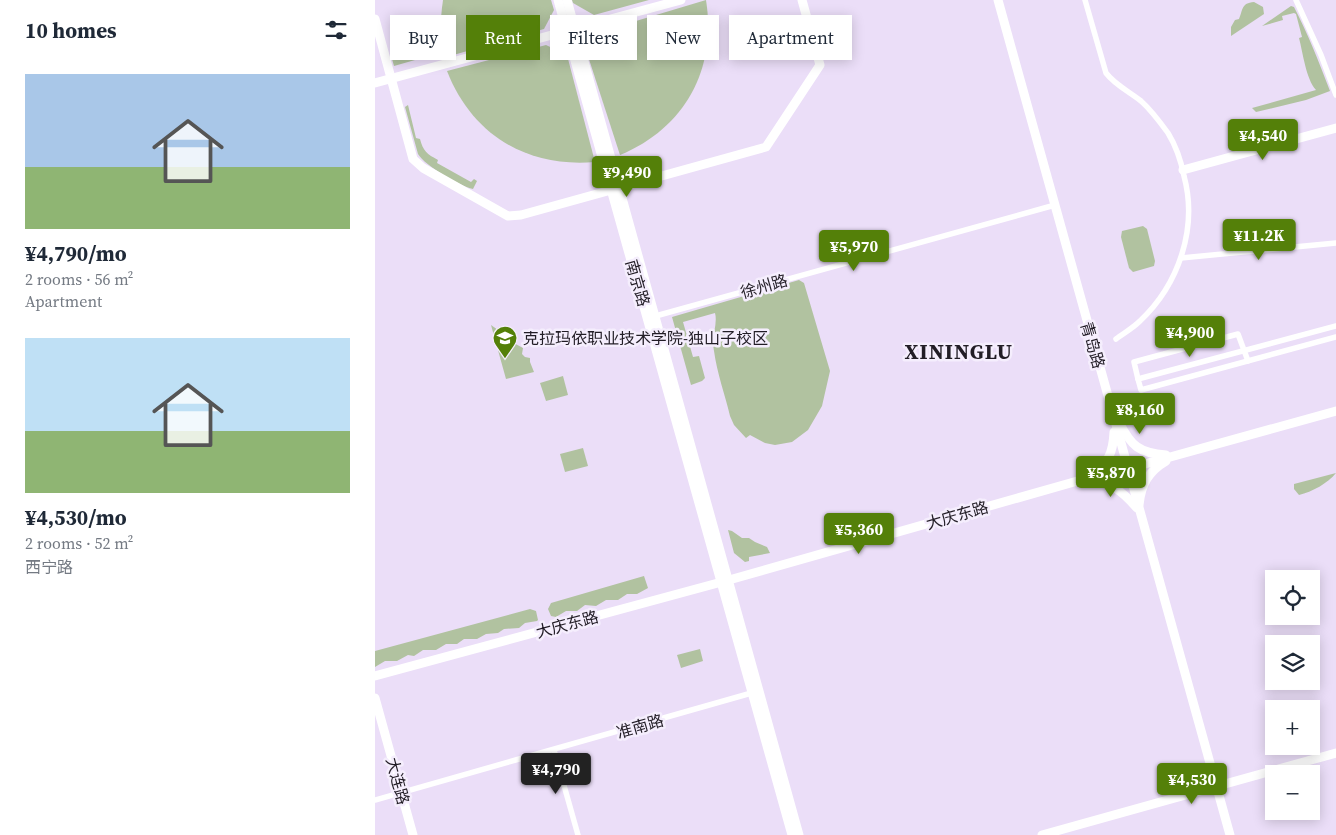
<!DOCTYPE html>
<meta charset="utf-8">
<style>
:root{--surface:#fff;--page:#f6f6f7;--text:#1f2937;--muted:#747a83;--accent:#548009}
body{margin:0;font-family:"Source Serif 4","Noto Sans SC",serif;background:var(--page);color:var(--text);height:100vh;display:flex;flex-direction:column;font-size:19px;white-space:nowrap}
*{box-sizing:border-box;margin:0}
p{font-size:16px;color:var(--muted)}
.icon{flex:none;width:28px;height:28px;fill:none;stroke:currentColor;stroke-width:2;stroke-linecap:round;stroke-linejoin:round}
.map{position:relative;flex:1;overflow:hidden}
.drawer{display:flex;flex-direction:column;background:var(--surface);width:375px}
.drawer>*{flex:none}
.hud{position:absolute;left:15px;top:15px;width:475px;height:45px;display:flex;gap:10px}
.tools{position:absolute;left:890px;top:570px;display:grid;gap:10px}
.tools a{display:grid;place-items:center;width:55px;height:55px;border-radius:0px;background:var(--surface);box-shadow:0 2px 12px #0003;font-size:25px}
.price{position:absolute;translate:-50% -42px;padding:0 11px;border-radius:5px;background:var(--accent);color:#fff;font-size:16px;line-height:32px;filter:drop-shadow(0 1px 2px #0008)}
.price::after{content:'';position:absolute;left:50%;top:30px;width:15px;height:11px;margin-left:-8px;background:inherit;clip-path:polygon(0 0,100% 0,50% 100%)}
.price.on{background:#222;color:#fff}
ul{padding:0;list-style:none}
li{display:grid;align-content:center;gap:10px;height:265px;padding:0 25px}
li span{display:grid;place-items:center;height:155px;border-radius:0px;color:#555}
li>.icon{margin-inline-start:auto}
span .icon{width:90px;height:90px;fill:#fffc;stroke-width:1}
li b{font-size:21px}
h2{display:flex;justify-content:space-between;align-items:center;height:60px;padding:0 25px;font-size:21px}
.pill{padding:0 18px;border-radius:0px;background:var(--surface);box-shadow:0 2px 12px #0003;font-size:18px;line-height:45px}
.pill.on{background:var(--accent);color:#fff}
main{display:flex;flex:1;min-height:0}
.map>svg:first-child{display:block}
.green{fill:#b1c2a0}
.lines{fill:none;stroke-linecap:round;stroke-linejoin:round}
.street{stroke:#fff;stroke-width:5.5}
.secondary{stroke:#fff;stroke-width:9}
.primary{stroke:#fff;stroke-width:9}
.labels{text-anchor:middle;stroke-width:5;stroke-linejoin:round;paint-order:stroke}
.street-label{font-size:16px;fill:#221d26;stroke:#f5eefd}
.poi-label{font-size:16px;fill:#221d26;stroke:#f5eefd;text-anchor:start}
.district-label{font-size:21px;font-weight:bold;letter-spacing:1px;fill:#221d26;stroke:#f5eefd}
</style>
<main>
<section class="drawer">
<h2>10 homes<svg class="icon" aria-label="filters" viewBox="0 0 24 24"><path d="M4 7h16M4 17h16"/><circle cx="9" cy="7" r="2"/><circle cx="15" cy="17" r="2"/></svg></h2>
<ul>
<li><span style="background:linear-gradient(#a9c7e8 60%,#8fb573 0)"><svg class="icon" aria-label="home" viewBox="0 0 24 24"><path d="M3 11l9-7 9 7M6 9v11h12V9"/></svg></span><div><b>¥4,790/mo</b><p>2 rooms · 56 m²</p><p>Apartment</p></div></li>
<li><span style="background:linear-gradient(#bfe0f5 60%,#8fb573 0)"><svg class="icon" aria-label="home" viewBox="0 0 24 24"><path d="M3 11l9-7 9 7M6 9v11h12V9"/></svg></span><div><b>¥4,530/mo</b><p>2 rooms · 52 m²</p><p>西宁路</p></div></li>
</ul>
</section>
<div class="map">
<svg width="961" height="835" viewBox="0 0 961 835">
<rect width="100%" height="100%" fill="#ebdef8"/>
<g class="green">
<path d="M68,0H176L179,10L169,29L68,58C65,38 65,20 68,0Z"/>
<polygon points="197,0 274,0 219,15 198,3"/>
<path d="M331,0C342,69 310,128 245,155L211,50L221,33Z"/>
<path d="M879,2L888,7L889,14L856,36V27L860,20L864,19C868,10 866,3 879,2Z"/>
<path d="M916,6L919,7C933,34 944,62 955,91L931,100L881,112L877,108L941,90C931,79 928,53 924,38L927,37L921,14L919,13L907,16L908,20L887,26Z"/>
<polygon points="56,37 61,54 19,66 17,59 18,57 51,48"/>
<path d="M171,45L192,55L220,162C152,168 97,135 72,71Z"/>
<path d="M33,105L41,138L45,139C48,151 52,154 63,160L62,163L96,182L99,179L102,181L98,189C85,186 50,166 43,154L30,107Z"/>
<polygon points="768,226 772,229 780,261 779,266 758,272 754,268 746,237 747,231"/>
<path d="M424,280L429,283L455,371L447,406L433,430L417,442L400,445L390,443L375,435L371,438L359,425L355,416C350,395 342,373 339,351C336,337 343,324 340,313L308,322L318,357L324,356L330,378L327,381L316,385L297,317Z"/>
<polygon points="116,325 123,330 122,334 125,338 136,339 137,342 148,348 147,354 150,357 155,358 155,362 159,372 131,379"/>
<polygon points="188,376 193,395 171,401 165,383"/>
<polygon points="208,448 213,466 190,472 185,454"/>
<path d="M961,473C953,483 937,492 924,495L919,489V484Z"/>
<polygon points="353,530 357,531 367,538 374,538 380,542 392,547 395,553 374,557 374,561 370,562 359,553"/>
<polygon points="269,576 273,588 262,594 252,594 243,600 231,600 221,606 210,605 202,611 191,611 181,617 176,616 173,609 176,603"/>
<polygon points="155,609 161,611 163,620 162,621 150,623 144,628 129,629 123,633 111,634 102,639 89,639 82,644 71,644 61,650 48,650 39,656 33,655 22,661 10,661 0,667 0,651"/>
<polygon points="325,649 328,661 306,668 302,655"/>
</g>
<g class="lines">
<g class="street">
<path d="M710,0L731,73C740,85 755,92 766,101C776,110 785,122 793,133C801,146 806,161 809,176C823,228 804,284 765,321C758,328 749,333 741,339"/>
<polyline points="921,0 946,55 961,95"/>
<polyline points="806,258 961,243"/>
<polyline points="277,317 680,205"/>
<polyline points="961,326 763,379 766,390 961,337"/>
<polyline points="763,379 759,362 863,334 873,361"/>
<polyline points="179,750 203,835"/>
<polyline points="0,800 380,692"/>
</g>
<g class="secondary">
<polyline points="623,0 855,835"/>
<polyline points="0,19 38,159 48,168 133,216 146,215 391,147 445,65 427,0"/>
<polyline points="0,83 306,0"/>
<polyline points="808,170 961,128"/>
<path d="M744,422C756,446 764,453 791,455"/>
<path d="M715,477C733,462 738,455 739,432"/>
<path d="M715,479C740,486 745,489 762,508"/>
<path d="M764,505C766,484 774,471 791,461"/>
<polyline points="0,676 354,580 713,478 752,469 961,411"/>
<polyline points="0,698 38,835"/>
<polyline points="667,835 961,753"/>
</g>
<g class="primary">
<polyline points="183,0 417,835"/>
<polyline points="192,0 424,835"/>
</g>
</g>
<defs>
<symbol id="university-pin" viewBox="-11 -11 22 30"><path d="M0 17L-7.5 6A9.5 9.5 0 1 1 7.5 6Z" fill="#548009" stroke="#f5eefd"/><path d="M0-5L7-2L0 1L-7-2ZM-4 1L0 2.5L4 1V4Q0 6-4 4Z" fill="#fff"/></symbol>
</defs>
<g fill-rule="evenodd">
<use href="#university-pin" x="116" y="324" width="28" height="38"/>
</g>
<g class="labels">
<g class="street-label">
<text transform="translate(263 283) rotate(74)" y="6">南京路</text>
<text transform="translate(389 286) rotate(-16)" y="6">徐州路</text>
<text transform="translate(718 345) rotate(74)" y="6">青岛路</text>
<text transform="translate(582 515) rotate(-16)" y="6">大庆东路</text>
<text transform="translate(192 624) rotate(-15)" y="6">大庆东路</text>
<text transform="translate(265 726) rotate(-16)" y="6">准南路</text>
<text transform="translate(23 781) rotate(75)" y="6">大连路</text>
</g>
<g class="poi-label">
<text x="148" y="344">克拉玛依职业技术学院-独山子校区</text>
</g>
<g class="district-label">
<text x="584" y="359">XININGLU</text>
</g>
</g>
</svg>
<div class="tools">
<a><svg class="icon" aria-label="locate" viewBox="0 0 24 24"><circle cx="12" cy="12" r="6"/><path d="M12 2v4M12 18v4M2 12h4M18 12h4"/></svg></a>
<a><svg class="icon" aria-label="layers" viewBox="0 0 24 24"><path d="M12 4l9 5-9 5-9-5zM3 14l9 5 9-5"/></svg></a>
<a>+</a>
<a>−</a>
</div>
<b class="price" style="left:888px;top:161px">¥4,540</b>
<b class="price" style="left:252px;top:198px">¥9,490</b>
<b class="price" style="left:884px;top:261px">¥11.2K</b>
<b class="price" style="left:479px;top:272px">¥5,970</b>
<b class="price" style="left:815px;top:358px">¥4,900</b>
<b class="price" style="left:765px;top:435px">¥8,160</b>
<b class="price" style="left:736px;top:498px">¥5,870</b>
<b class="price" style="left:484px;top:555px">¥5,360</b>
<b class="price on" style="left:181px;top:795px">¥4,790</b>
<b class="price" style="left:817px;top:805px">¥4,530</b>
<div class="hud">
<a class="pill">Buy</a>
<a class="pill on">Rent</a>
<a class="pill">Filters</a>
<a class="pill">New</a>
<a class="pill">Apartment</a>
</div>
</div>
</main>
